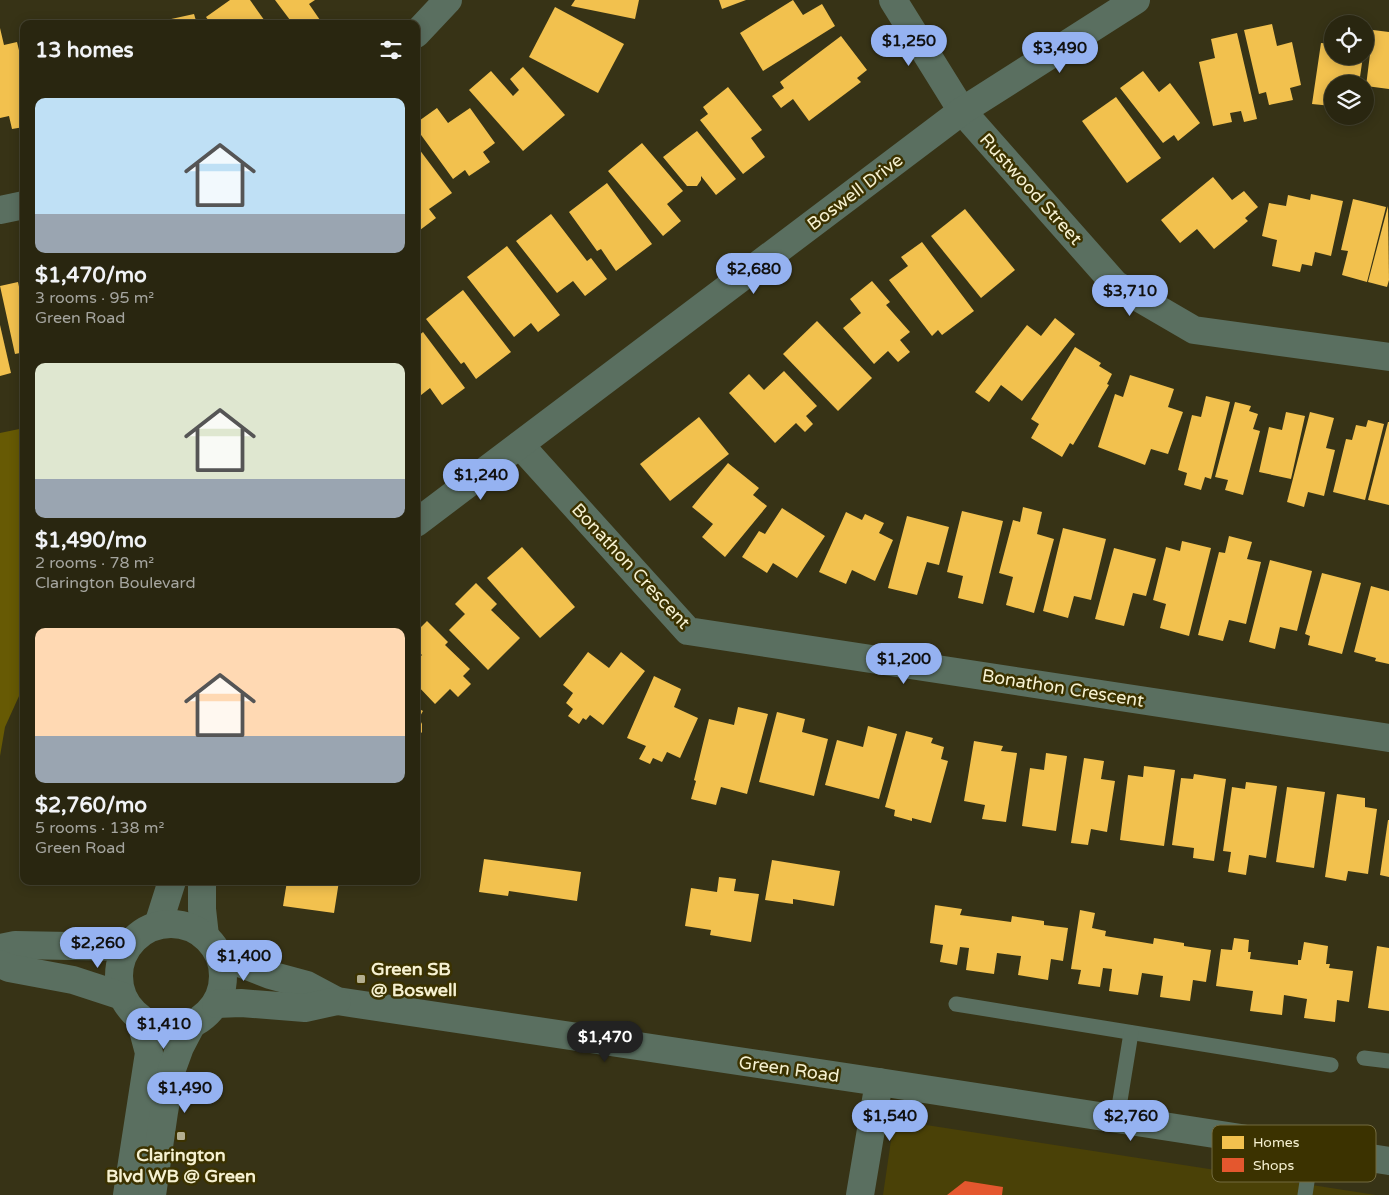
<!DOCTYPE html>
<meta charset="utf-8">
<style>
:root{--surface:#292610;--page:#312e19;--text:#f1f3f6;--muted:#a5a59f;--line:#454330;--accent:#95b2f1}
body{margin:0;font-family:"Varela Round",sans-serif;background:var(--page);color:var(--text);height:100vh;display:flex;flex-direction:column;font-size:19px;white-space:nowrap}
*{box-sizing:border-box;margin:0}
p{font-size:16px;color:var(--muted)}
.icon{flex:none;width:28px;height:28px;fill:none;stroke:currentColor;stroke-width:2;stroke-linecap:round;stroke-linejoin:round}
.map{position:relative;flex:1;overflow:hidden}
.panel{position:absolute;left:20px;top:20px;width:400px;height:865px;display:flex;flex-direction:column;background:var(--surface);border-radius:10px;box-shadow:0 2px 12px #0003,0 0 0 1px var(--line)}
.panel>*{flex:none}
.fabs{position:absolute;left:1324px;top:15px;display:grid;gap:10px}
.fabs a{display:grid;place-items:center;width:50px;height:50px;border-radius:50%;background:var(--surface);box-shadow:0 2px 12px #0003,0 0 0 1px var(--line);font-size:25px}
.price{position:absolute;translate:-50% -42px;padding:0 11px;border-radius:18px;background:var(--accent);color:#111;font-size:16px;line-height:32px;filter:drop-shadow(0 1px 2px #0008)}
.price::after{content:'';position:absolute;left:50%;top:30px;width:15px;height:11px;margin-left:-8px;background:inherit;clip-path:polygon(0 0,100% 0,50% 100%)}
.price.selected{background:#222;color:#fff}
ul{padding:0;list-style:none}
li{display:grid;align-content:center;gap:10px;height:265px;padding:0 15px}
li span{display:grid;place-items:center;height:155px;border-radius:10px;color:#555}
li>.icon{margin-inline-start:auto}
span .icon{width:90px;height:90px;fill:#fffc;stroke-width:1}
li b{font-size:21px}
h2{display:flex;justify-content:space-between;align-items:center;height:60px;padding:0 15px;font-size:21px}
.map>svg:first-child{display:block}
.built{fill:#4a4107}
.green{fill:#675a04}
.homes{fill:#f2c14e}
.shops{fill:#e4572e}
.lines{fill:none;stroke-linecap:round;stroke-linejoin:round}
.service{stroke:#5a6f60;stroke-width:15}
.minor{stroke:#5a6f60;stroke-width:28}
.tertiary{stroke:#5a6f60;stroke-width:28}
.poi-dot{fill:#b3ae90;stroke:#3b3200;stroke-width:2}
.labels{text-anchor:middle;stroke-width:5;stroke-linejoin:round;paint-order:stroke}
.street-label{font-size:18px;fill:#f6f1d1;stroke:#3b3200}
.poi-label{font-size:18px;font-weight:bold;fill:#f6f1d1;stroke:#3b3200;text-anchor:start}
.key{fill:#3b3200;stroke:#736b3f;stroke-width:1}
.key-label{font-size:14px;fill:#f6f1d1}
</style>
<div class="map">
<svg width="1389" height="1195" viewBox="0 0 1389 1195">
<rect width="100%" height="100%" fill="#373316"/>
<polygon class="built" points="894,1120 1376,1195 883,1195"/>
<polygon class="green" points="24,428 24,685 5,727 0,756 0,433"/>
<g class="homes">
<polygon points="230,0 250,0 267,24 211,24 206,17"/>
<polygon points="275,0 315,0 309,4 320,20 315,24 293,24"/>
<polygon points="575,0 639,0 635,19 571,6"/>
<polygon points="719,0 746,0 722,9"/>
<polygon points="793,0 803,15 822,4 835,26 763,71 740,33"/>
<polygon points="555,7 624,44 598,93 529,57"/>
<polygon points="194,14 197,24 153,24 153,23"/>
<polygon points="1272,24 1277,46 1292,42 1301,85 1290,88 1293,100 1269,105 1266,92 1259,94 1244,30"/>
<polygon points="0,28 4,45 17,42 24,71 24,127 12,129 9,116 0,118"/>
<polygon points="1373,30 1389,32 1389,89 1366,86"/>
<polygon points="1237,33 1257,119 1244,122 1241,111 1230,113 1232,122 1213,126 1199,62 1215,58 1211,39"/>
<polygon points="841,36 867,70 857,78 861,82 809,121 793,99 781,108 772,96 784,88 780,82"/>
<polygon points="1321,43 1332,44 1332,56 1363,56 1359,84 1332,84 1332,106 1312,104"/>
<polygon points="523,67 565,115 523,151 469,90 491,71 513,96 519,90 510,79"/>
<polygon points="1143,71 1159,92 1170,83 1200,123 1178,141 1174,135 1163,143 1120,88"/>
<polygon points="728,87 762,130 751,138 765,157 743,174 700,120 708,114 703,107"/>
<polygon points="1116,97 1161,158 1127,183 1082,121"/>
<polygon points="437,108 448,123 470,108 495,143 483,152 490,162 469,176 465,170 453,179 416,128 416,123"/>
<polygon points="697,131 736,179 716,195 701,176 701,180 697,186 687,186 663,157"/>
<polygon points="642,143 683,191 667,204 681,221 663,236 608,171"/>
<polygon points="416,145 452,193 429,209 436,218 416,233"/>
<polygon points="1213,177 1232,200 1244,191 1258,207 1245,218 1248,221 1214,249 1197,229 1180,243 1161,220"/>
<polygon points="607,183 652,244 616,271 601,249 597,251 569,212"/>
<polygon points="1311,194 1343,201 1331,256 1315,252 1312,266 1302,264 1300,272 1272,266 1277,240 1262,236 1269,203 1286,206 1288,195 1310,200"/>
<polygon points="1353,199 1386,207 1367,282 1342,275 1348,251 1341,250"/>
<polygon points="1388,206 1389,280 1387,287 1368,282"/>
<polygon points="965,209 1015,270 981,298 931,236"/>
<polygon points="551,214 587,261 591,258 607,279 585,296 573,281 557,293 516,241"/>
<polygon points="922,242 974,311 942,335 938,330 932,336 889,280 908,266 901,257"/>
<polygon points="507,246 560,315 538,332 531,323 514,337 467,277"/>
<polygon points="872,281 890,302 886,305 910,332 900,340 910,352 898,362 888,351 874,364 843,328 861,313 850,299"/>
<polygon points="18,282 22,301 24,300 24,362 22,362 20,353 15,354 0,286"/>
<polygon points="463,290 511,352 476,379 464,362 461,364 426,319"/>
<polygon points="1055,318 1075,334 1022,401 1001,385 989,402 975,392 1027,325 1041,336"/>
<polygon points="817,321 872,378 838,411 783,354"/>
<polygon points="0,325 11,373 0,376"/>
<polygon points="423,332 465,388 442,405 430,388 416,399 416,338"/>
<polygon points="1075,347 1101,363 1099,366 1112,374 1107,384 1109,385 1073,445 1070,443 1062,457 1031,438 1039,424 1031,419"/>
<polygon points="784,371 817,406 806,416 813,424 805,432 796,423 775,443 729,393 749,374 764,390"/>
<polygon points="1130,375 1174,389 1168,407 1183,412 1168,454 1151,449 1145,465 1098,447 1115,394 1123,397"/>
<polygon points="1206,396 1230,402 1211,479 1205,477 1201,490 1184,485 1187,473 1178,470 1192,415 1201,417"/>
<polygon points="1235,402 1251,406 1249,411 1258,414 1253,429 1260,431 1243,495 1225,490 1228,480 1215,477"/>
<polygon points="1286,412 1305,416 1291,479 1259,472 1269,427 1282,430"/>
<polygon points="1310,412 1334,418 1326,448 1335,450 1324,496 1308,492 1304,507 1287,502"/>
<polygon points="699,417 729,454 670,501 640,464"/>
<polygon points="1368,420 1384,424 1365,500 1333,492 1346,439 1352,440 1356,425 1366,427"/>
<polygon points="1388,422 1389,422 1389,505 1368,500"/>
<polygon points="728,463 759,488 753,495 767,506 725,557 702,537 713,524 692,507"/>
<polygon points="1023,507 1042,512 1037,534 1054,539 1034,613 1006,605 1013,577 999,573 1013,520 1020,522"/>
<polygon points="782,508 825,536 797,578 773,563 767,573 742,557 759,531 765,534"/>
<polygon points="962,511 1003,521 983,604 958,598 963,576 947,572"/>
<polygon points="846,512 862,520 865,514 884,523 879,533 893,540 875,581 852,570 846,584 819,572"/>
<polygon points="907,516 949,527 939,565 927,562 917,595 888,588"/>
<polygon points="1063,528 1106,539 1091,600 1074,596 1068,618 1043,611"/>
<polygon points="1229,536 1252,542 1247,559 1261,562 1246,624 1229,620 1223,641 1198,635 1219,552 1225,553"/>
<polygon points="1182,541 1211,548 1189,636 1160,628 1166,604 1153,600 1166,547 1180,551"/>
<polygon points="522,547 575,607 540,638 487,578"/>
<polygon points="1114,548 1156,559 1146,596 1133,593 1124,626 1095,619"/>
<polygon points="1270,560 1312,571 1297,631 1280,627 1275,649 1249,642"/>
<polygon points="1322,573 1361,583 1342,654 1308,645 1310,636 1305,634"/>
<polygon points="476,583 497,604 491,610 520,638 488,670 449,630 465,614 455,604"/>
<polygon points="1371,586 1389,591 1389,664 1375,661 1376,658 1354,652"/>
<polygon points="427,621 448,642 445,645 470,669 463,676 471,684 458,697 450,689 435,704 416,684 416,661 422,655 416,649 416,632"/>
<polygon points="588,652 609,668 621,652 645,671 603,725 590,715 586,720 583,718 579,724 568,716 573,709 566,703 573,693 563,685"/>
<polygon points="654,676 681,689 674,707 698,718 680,758 667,752 662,762 653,758 650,764 639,759 646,746 627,738"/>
<polygon points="416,707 423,711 419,718 422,724 422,732 416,739"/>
<polygon points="738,707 768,714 747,794 721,787 716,805 691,799 696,781 694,780 709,719 734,725"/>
<polygon points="777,712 805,719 802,732 828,739 814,796 759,782"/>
<polygon points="868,726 897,734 879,799 825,785 837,740 863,747"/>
<polygon points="906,731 933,738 931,743 944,747 941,759 948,761 931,823 912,818 912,821 894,816 895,810 885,807"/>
<polygon points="974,741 1003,746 1001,751 1017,753 1006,822 982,819 985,805 964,801"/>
<polygon points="1046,753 1067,756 1056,831 1022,826 1030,768 1044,770"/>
<polygon points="1084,758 1104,761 1101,779 1115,781 1107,832 1091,829 1088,845 1071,843"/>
<polygon points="1144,766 1175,770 1164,846 1120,840 1128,775 1143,777"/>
<polygon points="1194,774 1226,779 1214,861 1193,858 1194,848 1172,845 1181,778 1193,779"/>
<polygon points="1246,782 1277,786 1266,858 1249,855 1246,875 1228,872 1231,852 1223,851 1232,787 1245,789"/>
<polygon points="1287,787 1325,792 1314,868 1276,862"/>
<polygon points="1337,794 1365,798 1365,807 1377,809 1368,874 1348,871 1346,881 1325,877"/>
<polygon points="1388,820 1389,820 1389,877 1380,875"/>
<polygon points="484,859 581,872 577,901 509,891 508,896 479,892"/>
<polygon points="772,860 840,871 834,906 793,899 793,904 765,900"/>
<polygon points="719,877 736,879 734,891 759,894 751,942 710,935 711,930 685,926 691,888 717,892"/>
<polygon points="287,881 339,881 334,913 283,906"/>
<polygon points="935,905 962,909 960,915 1011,922 1012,916 1044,921 1044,925 1068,928 1063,961 1051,959 1048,980 1018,975 1021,956 997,953 994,974 966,970 969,948 960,947 957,965 940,962 943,945 930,943"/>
<polygon points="1080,910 1095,913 1092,928 1106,931 1105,936 1153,944 1154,938 1184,943 1184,946 1211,950 1206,982 1193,980 1190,1001 1160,997 1163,976 1142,973 1138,995 1109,991 1112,969 1103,968 1100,987 1078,984 1081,970 1071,969"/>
<polygon points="1234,938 1249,940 1248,952 1251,952 1250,959 1298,965 1298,960 1301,960 1304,942 1328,946 1326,964 1330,964 1329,968 1353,971 1349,1002 1337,1000 1335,1022 1304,1018 1307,999 1284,995 1282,1015 1250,1011 1253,991 1216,986 1221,949 1232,950"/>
<polygon points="1377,946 1389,948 1389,1011 1368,1008"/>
</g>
<polygon class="shops" points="965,1181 1003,1187 1002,1195 947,1195"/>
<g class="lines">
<g class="service">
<polyline points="956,1004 1331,1065"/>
<polyline points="1364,1058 1389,1061"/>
<polyline points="1117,1119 1131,1033"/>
<polyline points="1305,1195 1312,1149"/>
</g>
<g class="minor">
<polyline points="893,0 962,111 1115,284 1194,330 1389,357"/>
<polyline points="416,34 448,0"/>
<polyline points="0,210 24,205"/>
<polyline points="520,445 688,631 1389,738"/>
<polyline points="416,523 962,111 1136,0"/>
<polyline points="202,881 202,909 205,936"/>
<polyline points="158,925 172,881"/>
<polyline points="127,1195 149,1053 140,1019"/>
<polyline points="152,1195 164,1112 172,1069 180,1047 192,1024"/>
<polyline points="860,1195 879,1082"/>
</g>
<g class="tertiary">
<circle cx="171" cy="976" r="52"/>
<polyline points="0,948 15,945 127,947"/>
<polyline points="219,955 270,975 307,985 337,1001 879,1082 1389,1161"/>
<polyline points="0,964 9,968 73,980 122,996"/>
<polyline points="216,1004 241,1003 305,1008 337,1001"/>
</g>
</g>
<g class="poi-dot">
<rect x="356" y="974" width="10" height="10" rx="2.5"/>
<rect x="176" y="1131" width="10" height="10" rx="2.5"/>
</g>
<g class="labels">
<g class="street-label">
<text transform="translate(1031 189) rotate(48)" y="6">Rustwood Street</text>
<text transform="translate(855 192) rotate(-37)" y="6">Boswell Drive</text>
<text transform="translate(631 566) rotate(47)" y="6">Bonathon Crescent</text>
<text transform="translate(1063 688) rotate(9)" y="6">Bonathon Crescent</text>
<text transform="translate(789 1069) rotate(8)" y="6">Green Road</text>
</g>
<g class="poi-label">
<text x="371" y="975">Green SB<tspan x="371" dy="21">@ Boswell</tspan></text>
<text x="181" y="1161" text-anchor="middle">Clarington<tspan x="181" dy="21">Blvd WB @ Green</tspan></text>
</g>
</g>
<rect x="1212" y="1125" width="164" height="57" rx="8" class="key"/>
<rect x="1222" y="1136" width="22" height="13" fill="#f2c14e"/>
<rect x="1222" y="1158" width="22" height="14" fill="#e4572e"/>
<g class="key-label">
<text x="1253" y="1147">Homes</text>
<text x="1253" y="1170">Shops</text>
</g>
</svg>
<div class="fabs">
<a><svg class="icon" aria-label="locate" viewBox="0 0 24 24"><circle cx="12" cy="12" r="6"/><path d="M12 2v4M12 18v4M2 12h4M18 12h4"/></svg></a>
<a><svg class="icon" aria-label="layers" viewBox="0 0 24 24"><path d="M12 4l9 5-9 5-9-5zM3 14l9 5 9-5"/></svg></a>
</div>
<b class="price" style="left:909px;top:67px">$1,250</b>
<b class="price" style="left:1060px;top:74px">$3,490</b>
<b class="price" style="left:754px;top:295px">$2,680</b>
<b class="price" style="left:1130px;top:317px">$3,710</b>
<b class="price" style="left:481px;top:501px">$1,240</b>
<b class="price" style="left:904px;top:685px">$1,200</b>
<b class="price" style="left:98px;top:969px">$2,260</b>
<b class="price" style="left:244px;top:982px">$1,400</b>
<b class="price" style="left:164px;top:1050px">$1,410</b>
<b class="price selected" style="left:605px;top:1063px">$1,470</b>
<b class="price" style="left:185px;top:1114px">$1,490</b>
<b class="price" style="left:890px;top:1142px">$1,540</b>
<b class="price" style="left:1131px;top:1142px">$2,760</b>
<section class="panel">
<h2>13 homes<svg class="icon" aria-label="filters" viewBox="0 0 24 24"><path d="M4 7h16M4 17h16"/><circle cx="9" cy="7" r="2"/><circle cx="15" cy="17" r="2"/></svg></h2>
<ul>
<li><span style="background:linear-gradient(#bfe0f5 75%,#9aa5b1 0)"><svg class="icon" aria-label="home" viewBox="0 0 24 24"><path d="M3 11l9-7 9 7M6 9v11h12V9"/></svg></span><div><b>$1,470/mo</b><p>3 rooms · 95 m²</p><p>Green Road</p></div></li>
<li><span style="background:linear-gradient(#dfe7d0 75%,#9aa5b1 0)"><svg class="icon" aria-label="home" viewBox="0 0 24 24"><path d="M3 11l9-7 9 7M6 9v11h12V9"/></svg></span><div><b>$1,490/mo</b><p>2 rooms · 78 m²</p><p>Clarington Boulevard</p></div></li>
<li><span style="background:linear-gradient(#ffd9b3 70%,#9aa5b1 0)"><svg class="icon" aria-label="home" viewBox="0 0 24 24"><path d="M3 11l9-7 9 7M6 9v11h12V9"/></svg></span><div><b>$2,760/mo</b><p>5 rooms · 138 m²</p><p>Green Road</p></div></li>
</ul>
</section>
</div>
